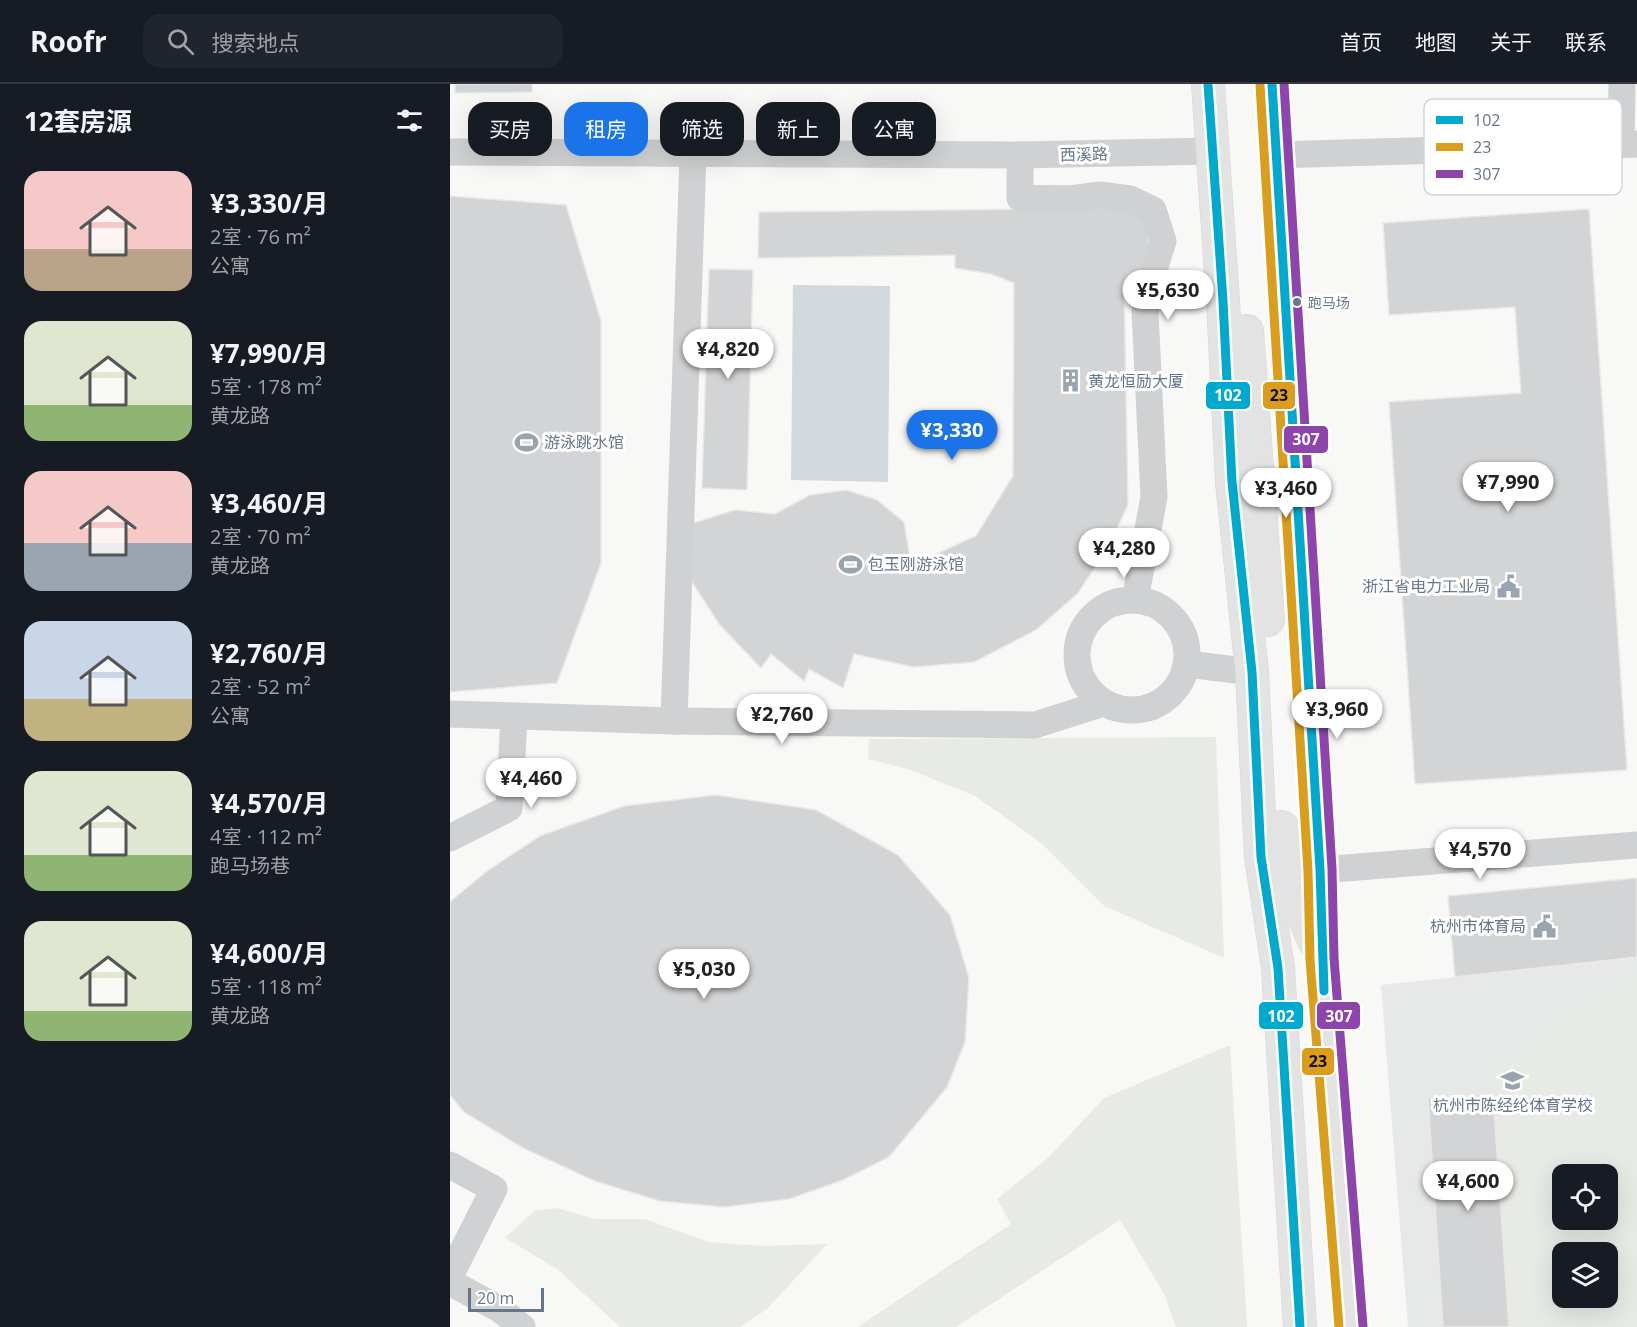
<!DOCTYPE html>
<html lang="zh">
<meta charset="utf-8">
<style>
:root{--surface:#171b24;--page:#20242c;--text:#f1f3f6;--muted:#9ea1a6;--line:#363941;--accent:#1a73e8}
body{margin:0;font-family:"Open Sans","Noto Sans SC",sans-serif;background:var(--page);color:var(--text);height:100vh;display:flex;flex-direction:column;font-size:22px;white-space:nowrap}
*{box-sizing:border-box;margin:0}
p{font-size:20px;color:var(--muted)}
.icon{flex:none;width:33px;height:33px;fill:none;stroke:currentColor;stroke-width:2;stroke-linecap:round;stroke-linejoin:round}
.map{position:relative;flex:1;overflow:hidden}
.panel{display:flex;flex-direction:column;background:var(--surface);width:450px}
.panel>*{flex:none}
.banner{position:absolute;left:18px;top:18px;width:570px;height:54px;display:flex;gap:12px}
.controls{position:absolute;left:1102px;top:1080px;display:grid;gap:12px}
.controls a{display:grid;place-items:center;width:66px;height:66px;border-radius:12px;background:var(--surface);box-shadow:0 6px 24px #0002;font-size:30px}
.scale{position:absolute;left:18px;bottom:15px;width:76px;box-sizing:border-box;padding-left:6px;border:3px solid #65778a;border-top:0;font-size:16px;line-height:21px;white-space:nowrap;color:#65778a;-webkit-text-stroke:4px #fff;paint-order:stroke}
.price{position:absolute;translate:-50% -51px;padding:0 14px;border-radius:21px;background:#fff;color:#222;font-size:20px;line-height:39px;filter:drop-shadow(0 2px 3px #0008)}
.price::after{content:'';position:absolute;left:50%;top:36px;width:18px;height:14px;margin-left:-9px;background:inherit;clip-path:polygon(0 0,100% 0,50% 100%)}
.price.current{background:var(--accent);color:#fff}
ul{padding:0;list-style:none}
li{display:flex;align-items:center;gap:18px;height:150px;padding:0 24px}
li span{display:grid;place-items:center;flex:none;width:168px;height:120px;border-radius:18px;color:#555}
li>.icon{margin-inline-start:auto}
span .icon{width:72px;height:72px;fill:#fffc;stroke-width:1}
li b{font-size:26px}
h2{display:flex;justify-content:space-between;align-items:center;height:72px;padding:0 24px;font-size:26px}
.chip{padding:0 21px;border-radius:18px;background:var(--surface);box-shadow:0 6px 24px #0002;font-size:21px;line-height:54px}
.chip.current{background:var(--accent);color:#fff}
header{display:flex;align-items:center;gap:36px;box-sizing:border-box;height:84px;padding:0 30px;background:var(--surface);border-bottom:2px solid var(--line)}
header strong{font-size:28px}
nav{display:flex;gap:33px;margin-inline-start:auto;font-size:21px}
.search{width:420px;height:54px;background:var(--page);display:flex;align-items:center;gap:15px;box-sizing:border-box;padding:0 21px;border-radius:18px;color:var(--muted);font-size:22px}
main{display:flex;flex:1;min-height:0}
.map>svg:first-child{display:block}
.built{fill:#e7e8e8;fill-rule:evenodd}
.green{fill:#e8ebe5;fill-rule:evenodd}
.water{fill:#d2d9dd}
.building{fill:#d3d4d5;stroke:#e8e8e6;stroke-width:1.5}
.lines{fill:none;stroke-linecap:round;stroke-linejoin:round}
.major-casing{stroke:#d5d6d6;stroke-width:34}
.minor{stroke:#d0d1d2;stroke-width:27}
.major{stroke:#e3e3e3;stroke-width:33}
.bus-1-casing{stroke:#fff;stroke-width:14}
.bus-2-casing{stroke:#fff;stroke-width:14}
.bus-3-casing{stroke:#fff;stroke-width:14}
.bus-1{stroke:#00a9ce;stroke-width:9}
.bus-2{stroke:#da9d1c;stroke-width:9}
.bus-3{stroke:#8e44ad;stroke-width:9}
.bus-dot{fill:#65778a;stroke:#fff;stroke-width:2}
.labels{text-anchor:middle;stroke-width:6;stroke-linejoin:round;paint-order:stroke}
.bus-label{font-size:14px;fill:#65778a;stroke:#fff;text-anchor:start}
.street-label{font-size:16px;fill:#65778a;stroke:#fff}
.poi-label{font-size:16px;fill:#65778a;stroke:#fff;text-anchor:start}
.key{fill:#fff;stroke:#d1d6dc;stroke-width:1.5}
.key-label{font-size:16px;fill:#65778a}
.line-badge{stroke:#fff;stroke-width:2}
.badge-label{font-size:16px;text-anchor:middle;font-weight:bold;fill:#fff}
.pale-badge-label{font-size:16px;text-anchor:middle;font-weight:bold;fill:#111}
</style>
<header>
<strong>Roofr</strong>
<div class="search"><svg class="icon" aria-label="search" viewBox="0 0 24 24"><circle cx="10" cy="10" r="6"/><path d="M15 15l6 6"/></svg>搜索地点</div>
<nav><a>首页</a><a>地图</a><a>关于</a><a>联系</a></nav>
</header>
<main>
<section class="panel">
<h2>12套房源<svg class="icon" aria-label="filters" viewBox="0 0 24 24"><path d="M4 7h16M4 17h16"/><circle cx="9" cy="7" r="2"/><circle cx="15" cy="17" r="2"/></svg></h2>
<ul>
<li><span style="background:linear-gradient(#f6c9c9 65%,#b9a48a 0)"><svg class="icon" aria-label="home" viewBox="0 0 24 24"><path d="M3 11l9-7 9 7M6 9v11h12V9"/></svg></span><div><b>¥3,330/月</b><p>2室 · 76 m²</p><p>公寓</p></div></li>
<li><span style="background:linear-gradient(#dfe7d0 70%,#8fb573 0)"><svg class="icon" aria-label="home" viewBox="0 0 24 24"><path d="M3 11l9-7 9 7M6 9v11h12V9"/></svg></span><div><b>¥7,990/月</b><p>5室 · 178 m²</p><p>黄龙路</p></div></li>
<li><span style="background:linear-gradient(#f6c9c9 60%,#9aa5b1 0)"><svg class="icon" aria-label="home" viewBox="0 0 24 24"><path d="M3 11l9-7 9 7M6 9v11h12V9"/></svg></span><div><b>¥3,460/月</b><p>2室 · 70 m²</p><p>黄龙路</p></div></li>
<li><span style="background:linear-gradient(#c9d6e8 65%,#c2b280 0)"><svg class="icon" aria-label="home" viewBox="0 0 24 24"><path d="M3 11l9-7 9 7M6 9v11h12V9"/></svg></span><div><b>¥2,760/月</b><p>2室 · 52 m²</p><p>公寓</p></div></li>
<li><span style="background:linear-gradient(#dfe7d0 70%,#8fb573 0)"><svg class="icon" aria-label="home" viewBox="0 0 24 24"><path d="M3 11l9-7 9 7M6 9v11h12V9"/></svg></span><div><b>¥4,570/月</b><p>4室 · 112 m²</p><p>跑马场巷</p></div></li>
<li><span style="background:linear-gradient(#dfe7d0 75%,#8fb573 0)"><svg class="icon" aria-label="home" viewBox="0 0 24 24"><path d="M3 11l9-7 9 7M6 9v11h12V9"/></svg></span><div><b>¥4,600/月</b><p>5室 · 118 m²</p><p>黄龙路</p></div></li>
</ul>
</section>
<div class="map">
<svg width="1187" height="1243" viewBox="0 0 1187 1243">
<rect width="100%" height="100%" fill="#f8f8f7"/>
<path class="built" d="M1187,874V1243H958L931,901ZM1113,1090H1158V1136H1113ZM1113,1168H1158V1214H1113Z"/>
<g class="green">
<polygon points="766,653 774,874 654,822 591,759 525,712 458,685 418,675 419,655"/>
<path d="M1187,893V1243H1059L1039,969L1072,966L1112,927L1148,905ZM1113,1090H1158V1136H1113ZM1113,1168H1158V1214H1113Z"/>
<polygon points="780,961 797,1243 726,1243 714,1210 670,1136 506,1243 408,1243 561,1140 547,1115 599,1073 654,1014"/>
<polygon points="107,1124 145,1135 195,1135 259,1158 312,1162 377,1160 317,1225 290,1243 170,1243 107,1185 55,1154 84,1127"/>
</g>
<polygon class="water" points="343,201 440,202 438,398 341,396"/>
<g class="building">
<polygon points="5,0 82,0 82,8 5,9"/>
<polygon points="0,112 116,121 151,237 151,479 107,599 0,608"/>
<polygon points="676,124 696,137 699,162 691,187 674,202 678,421 657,465 628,509 586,546 524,578 463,583 404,570 393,604 359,585 354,597 321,570 311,584 269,540 242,498 237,441 285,426 325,430 360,411 396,406 427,416 454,438 460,474 486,470 526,452 563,392 564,199 541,190 505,184 505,171 308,174 309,128"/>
<polygon points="1139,125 1177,686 965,700 939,318 1071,309 1065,223 939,231 933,139"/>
<polygon points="259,185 303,186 297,406 252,404"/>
<polygon points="266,711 366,726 448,771 500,831 519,894 515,958 497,1003 439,1073 393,1096 339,1115 274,1123 210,1117 145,1097 73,1064 14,1028 0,1011 0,818 37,787 90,752 174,722"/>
<polygon points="1187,794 1187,873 1005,893 998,812"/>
<polygon points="1043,1010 1059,1243 993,1243 978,1014"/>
</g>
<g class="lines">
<defs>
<g id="major">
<polyline points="758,0 773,217 782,398 802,588 811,773 828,884 850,1243"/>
<polyline points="822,0 870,786 872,875 901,1243"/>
<polyline points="797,247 818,536"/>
<polyline points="832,743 834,783 864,857"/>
</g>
</defs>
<use href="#major" class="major-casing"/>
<g class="minor">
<polyline points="1171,61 1172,0"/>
<polyline points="0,68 570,71 763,67"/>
<polyline points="570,71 570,114 620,115 650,111 680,115 703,126 713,157 704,186 695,228 704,413 685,516"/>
<polyline points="826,71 1187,60"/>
<circle cx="682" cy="571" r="55"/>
<polyline points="737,580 802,588"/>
<polyline points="0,630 224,637 585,641 654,619"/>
<polyline points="224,637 243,70"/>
<polyline points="0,754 59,724 64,634"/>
<polyline points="870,786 1187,761"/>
<polyline points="0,1081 44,1105 0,1192"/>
<polyline points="0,1198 51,1226 72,1243"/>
</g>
<use href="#major" class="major"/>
<defs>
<g id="bus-1">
<polyline points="758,0 773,217 782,398 802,588 811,773 828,884 850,1243"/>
<polyline points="822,0 870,786 874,907"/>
</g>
<polyline id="bus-2" points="810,1 858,787 860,876 889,1243"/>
<polyline id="bus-3" points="834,0 882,785 884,874 913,1242"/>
</defs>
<use href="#bus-1" class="bus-1-casing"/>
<use href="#bus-2" class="bus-2-casing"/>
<use href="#bus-3" class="bus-3-casing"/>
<use href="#bus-1" class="bus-1"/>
<use href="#bus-2" class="bus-2"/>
<use href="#bus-3" class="bus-3"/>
</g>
<defs>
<symbol id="building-bare" viewBox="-9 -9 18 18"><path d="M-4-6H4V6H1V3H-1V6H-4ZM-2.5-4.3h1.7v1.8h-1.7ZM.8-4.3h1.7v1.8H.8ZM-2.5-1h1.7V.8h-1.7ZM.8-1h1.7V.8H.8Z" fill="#98a4b0" stroke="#fff" stroke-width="2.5" paint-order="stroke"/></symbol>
<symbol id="stadium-bare" viewBox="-9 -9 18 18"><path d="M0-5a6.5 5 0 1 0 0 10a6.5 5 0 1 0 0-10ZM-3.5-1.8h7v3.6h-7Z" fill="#98a4b0" stroke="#fff" stroke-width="2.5" paint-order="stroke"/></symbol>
<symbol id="civic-bare" viewBox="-9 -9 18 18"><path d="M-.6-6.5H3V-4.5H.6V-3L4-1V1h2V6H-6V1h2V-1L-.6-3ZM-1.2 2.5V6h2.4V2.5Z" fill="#98a4b0" stroke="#fff" stroke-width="2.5" paint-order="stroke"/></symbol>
<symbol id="university-bare" viewBox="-9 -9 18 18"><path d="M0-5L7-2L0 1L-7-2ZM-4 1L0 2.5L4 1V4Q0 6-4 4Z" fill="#98a4b0" stroke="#fff" stroke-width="2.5" paint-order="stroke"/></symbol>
</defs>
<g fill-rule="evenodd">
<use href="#building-bare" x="604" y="280" width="33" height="33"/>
<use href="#stadium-bare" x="60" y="342" width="33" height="33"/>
<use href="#stadium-bare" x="384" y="464" width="33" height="33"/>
<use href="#civic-bare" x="1042" y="486" width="33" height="33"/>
<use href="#civic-bare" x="1078" y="826" width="33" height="33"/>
<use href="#university-bare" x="1046" y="980" width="33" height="33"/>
</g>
<circle class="bus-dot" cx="847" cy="218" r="5"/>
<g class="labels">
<g class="bus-label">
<text x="858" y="224">跑马场</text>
</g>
<g class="street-label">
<text transform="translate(634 70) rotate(-1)" y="6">西溪路</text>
</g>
<g class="poi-label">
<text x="638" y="303">黄龙恒励大厦</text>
<text x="94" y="364">游泳跳水馆</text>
<text x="418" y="486">包玉刚游泳馆</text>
<text x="1040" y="508" text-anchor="end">浙江省电力工业局</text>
<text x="1076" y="848" text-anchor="end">杭州市体育局</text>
<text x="1063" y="1027" text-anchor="middle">杭州市陈经纶体育学校</text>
</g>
</g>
<rect x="974" y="15" width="198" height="96" rx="9" class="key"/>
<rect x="986" y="32" width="27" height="8" fill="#00a9ce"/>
<rect x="986" y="59" width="27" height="8" fill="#da9d1c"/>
<rect x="986" y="86" width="27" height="8" fill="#8e44ad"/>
<g class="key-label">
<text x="1023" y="42">102</text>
<text x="1023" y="69">23</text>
<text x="1023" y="96">307</text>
</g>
<g class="line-badge">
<rect x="755" y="297" width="46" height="29" rx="6" fill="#00a9ce"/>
<rect x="812" y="297" width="34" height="29" rx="6" fill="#da9d1c"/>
<rect x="833" y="341" width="46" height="29" rx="6" fill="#8e44ad"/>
<rect x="866" y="917" width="45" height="29" rx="6" fill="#8e44ad"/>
<rect x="808" y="917" width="46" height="29" rx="6" fill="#00a9ce"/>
<rect x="851" y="963" width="34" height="29" rx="6" fill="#da9d1c"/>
</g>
<g class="badge-label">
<text x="778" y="317">102</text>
<text x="856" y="361">307</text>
<text x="889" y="938">307</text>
<text x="831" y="938">102</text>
</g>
<g class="pale-badge-label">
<text x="829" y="317">23</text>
<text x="868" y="983">23</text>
</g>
</svg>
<div class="controls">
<a><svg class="icon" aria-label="locate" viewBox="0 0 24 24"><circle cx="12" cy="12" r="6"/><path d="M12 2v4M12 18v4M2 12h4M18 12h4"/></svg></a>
<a><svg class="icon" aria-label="layers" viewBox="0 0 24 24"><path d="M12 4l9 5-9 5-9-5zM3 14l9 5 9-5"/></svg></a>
</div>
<div class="scale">20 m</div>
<b class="price" style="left:718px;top:237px">¥5,630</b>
<b class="price" style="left:278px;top:296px">¥4,820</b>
<b class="price current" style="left:502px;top:377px">¥3,330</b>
<b class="price" style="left:1058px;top:429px">¥7,990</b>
<b class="price" style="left:836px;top:435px">¥3,460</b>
<b class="price" style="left:674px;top:495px">¥4,280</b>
<b class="price" style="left:887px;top:656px">¥3,960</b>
<b class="price" style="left:332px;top:661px">¥2,760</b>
<b class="price" style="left:81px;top:725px">¥4,460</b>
<b class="price" style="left:1030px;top:796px">¥4,570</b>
<b class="price" style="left:254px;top:916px">¥5,030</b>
<b class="price" style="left:1018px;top:1128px">¥4,600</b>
<div class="banner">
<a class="chip">买房</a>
<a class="chip current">租房</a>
<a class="chip">筛选</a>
<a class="chip">新上</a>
<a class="chip">公寓</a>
</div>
</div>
</main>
